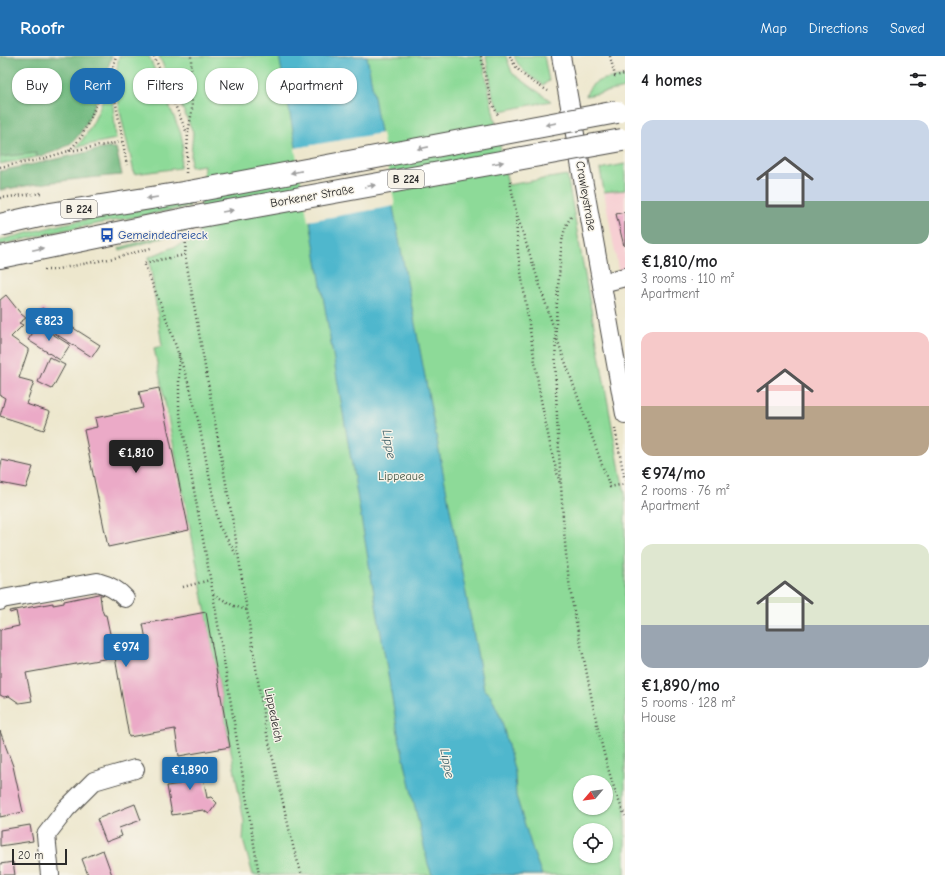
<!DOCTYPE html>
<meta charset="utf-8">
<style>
:root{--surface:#fff;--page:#f6f6f6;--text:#202124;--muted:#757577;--accent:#1f6fb2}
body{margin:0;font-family:"Comic Neue",sans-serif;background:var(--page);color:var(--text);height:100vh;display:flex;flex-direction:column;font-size:15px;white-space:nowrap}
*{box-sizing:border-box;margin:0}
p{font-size:13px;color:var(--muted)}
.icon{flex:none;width:22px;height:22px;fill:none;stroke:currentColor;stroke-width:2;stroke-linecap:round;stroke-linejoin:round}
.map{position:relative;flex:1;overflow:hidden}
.drawer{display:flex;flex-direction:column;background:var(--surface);width:320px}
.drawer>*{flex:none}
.top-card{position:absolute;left:12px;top:12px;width:380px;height:36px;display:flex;gap:8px}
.needle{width:26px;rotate:241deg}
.fabs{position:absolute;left:573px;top:719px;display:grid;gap:8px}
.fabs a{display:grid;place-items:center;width:40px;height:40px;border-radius:50%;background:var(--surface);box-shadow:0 1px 3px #0004;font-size:20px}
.scale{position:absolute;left:12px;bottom:10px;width:55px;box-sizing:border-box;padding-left:4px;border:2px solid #2b2b2b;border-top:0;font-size:11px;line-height:14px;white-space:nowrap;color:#2b2b2b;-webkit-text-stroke:3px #f7f3e8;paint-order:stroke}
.price{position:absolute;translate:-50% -34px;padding:0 9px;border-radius:4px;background:var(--accent);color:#fff;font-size:13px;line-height:26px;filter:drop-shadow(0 1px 2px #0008)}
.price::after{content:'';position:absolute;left:50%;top:24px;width:12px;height:9px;margin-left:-6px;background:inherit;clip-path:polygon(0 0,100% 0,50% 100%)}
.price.selected{background:#222;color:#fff}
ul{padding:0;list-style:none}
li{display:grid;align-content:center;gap:8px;height:212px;padding:0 16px}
li span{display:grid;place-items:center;height:124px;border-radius:12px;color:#555}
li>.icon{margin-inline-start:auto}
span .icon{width:72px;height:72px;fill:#fffc;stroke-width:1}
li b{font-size:17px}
h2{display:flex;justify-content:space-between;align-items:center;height:48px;padding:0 16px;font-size:17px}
.chip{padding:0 14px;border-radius:16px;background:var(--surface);box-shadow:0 1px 3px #0004;font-size:14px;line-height:36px}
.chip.selected{background:var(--accent);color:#fff}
header{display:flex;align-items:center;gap:24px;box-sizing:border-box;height:56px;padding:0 20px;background:var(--accent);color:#fff}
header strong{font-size:19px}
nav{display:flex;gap:22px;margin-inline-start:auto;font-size:14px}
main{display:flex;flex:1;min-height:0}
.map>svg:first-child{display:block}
.built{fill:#f7cfd3}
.green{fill:#8dda98;stroke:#5c8262;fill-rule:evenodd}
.forest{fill:#72ba80;stroke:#4e7256}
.water{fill:#4fb7cd;stroke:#3d717c}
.pier{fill:#ede7cd}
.building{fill:#ebaac7}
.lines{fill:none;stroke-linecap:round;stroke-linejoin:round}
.minor-casing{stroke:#484743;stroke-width:20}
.major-casing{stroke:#484743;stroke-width:24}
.path{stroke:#484743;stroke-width:2.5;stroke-dasharray:1 3;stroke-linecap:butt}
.minor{stroke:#fff;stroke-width:18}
.major{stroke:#fff;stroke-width:22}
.major-bridge-casing{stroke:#484743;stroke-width:24;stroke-linecap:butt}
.major-bridge{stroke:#fff;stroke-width:22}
.oneway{fill:#a0a0a0}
.labels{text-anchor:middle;stroke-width:3;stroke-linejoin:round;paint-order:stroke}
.shield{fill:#f7f3e8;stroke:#686764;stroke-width:1}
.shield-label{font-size:11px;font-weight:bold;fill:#2b2b2b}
.street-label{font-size:12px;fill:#2b2b2b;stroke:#f7f3e8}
.transit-label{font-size:12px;fill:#164399;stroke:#f7f3e8;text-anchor:start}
.park-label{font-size:12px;fill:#445746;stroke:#f7f3e8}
.water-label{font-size:13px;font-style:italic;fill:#385c64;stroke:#f7f3e8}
</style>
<header>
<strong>Roofr</strong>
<nav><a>Map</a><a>Directions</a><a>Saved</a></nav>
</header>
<main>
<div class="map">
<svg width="625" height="819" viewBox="0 0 625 819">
<rect width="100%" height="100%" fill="#f7f3e8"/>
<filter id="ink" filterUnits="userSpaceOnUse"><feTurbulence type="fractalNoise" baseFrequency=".025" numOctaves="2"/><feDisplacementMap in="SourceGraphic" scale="8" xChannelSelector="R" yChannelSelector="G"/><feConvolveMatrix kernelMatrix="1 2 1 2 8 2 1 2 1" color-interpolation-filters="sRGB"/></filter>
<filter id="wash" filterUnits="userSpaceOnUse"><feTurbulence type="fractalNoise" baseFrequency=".012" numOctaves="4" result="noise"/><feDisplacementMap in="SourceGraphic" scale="16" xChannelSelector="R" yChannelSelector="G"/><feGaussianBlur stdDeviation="0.9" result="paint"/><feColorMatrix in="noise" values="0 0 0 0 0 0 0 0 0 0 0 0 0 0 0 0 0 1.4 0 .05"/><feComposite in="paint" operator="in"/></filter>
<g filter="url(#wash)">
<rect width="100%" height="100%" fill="#ede7cd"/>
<polygon class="built" points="625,134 625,238 621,229 604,136"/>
<g class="green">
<path d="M119,0H149L181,78L183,87L180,112L134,118C128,81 110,37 119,0Z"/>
<path d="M159,0H482L508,129L567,119L621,420L625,436V819H253L243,784L244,766L191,476L154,292L162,290L149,201L181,188L198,185L204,109L190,111L193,76ZM580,726H606V752H580ZM580,774H606V800H580Z"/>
<polygon points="486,0 506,0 512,17 551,45 501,55 493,41"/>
<path d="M514,0H544L549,25L543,29C530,20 520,15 514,0Z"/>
<path d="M625,20V32L586,40C591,21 609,23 625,20Z"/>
<path d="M110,31L113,48L116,83L77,91H76C92,75 99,53 107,33Z"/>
<polygon points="36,97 37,101 0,108 0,101 4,99"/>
<polygon points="625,108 625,134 604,136 600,113"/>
<polygon points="189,144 189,151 64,174 0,189 0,184 63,168"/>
<polygon points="189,172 189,175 172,179 120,194 119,192"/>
</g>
<g class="forest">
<path d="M0,0H112C105,21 89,74 71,87C61,94 49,98 37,101L36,97L0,101Z"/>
<path d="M106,92H116L122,119C81,122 41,127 0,134V115L39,107Z"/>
</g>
<polygon class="water" points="279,0 367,0 393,151 484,633 490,638 501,662 515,717 516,740 534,798 542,819 432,819 428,808 398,677 310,165"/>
<polygon class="pier" points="382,77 395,150 308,165 295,92"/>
<g id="blocks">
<g class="building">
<polygon points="625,156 625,190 624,190 616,158"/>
<polygon points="6,239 21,258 26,262 19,267 23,269 11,281 28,293 28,295 19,322 34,326 26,348 50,356 44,374 0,360 5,342 0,339 0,244"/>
<polygon points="42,252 100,289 92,301 34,264"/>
<polygon points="38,269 70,289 60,304 28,284"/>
<polygon points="49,301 65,309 52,333 38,326"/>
<polygon points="159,332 189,474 108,491 84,374 97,371 95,362 143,352 139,336"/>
<polygon points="2,404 33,411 26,432 0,427 0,416"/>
<polygon points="103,537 103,539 100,539 102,554 104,559 106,559 115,601 148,594 143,568 206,556 230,691 179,700 175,673 129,681 115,601 26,617 32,645 19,647 9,640 4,641 0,639 0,574 19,570 16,555 10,557 9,555 53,547 53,549 64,547 64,545"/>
<polygon points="0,675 13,710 23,756 0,761"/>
<polygon points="200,704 207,742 211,741 217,747 209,758 203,754 172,759 167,730 180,728 176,708"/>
<polygon points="135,748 141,764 119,772 122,780 106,786 97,763"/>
<polygon points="30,769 33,785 0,790 0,774"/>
<polygon points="103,794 112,819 88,819 82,803"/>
<polygon points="13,806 15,819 0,819 0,808"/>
</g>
</g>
</g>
<g filter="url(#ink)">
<use href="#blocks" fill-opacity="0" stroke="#484743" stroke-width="1"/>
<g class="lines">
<defs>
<g id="minor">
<polyline points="561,0 625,358"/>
<polyline points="602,227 625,221"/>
<path d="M0,545L2,543L97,526C108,529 117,533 125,542"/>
<polyline points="50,819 46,779 66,753 94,725 135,713"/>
</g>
<g id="major">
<polyline points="0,169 44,159 189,136"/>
<polyline points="0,201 190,162"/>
</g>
</defs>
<use href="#minor" class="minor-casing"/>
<use href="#major" class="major-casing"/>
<g class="path">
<polyline points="154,0 187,77"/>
<polyline points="481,0 491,45 498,59"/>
<path d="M510,0C517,18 532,25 548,35"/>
<polyline points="610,0 615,20 625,18"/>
<polyline points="112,14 113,31 127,109"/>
<polyline points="69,95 82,80 112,14 116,0"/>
<polyline points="0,111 38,104 69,95 122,86"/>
<polyline points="186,117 188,77 192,55 191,0"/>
<polyline points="510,125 516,156 554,273"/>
<polyline points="0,142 41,137"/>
<polyline points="516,161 518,197 540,339 552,398 560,428"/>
<path d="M571,161C560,175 561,202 559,220C554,273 555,326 558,379C561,427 563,477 569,525C573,554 580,584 586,613C595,661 605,714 625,760"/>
<polyline points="186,183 185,199 234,472 265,669 294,794 302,819"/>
<polyline points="185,199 144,207 168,267 190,332 199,368 219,470 236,498"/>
<polyline points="44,214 53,214 119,201 151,192"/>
<polyline points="556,280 610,431 625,428"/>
<polyline points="179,297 179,352 213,538 259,819"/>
<polyline points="615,372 625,426"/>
<polyline points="183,531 210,524"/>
<polyline points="213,538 234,550 247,554"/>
</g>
<use href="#minor" class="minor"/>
<use href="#major" class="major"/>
<defs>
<g id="major-bridge">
<polyline points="189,136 617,56"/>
<polyline points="190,162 622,84"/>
</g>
</defs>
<use href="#major-bridge" class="major-bridge-casing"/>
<use href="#major-bridge" class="major-bridge"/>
</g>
<defs><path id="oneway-solid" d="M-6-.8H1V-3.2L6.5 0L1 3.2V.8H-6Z"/></defs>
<g class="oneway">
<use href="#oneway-solid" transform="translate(551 68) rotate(169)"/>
<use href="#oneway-solid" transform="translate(423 92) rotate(169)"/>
<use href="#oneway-solid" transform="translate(498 107) rotate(-10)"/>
<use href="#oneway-solid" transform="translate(296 116) rotate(169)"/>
<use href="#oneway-solid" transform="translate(370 130) rotate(-10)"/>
<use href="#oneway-solid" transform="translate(152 142) rotate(171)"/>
<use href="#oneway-solid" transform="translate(228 155) rotate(-10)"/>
<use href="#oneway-solid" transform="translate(38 193) rotate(-12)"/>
</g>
</g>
<defs>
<symbol id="bus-bare" viewBox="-9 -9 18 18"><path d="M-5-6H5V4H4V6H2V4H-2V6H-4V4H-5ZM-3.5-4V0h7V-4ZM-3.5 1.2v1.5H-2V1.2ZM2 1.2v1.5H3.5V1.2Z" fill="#1a4fb4" stroke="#f7f3e8" stroke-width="2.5" paint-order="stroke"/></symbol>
</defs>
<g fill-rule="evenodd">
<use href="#bus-bare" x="97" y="169" width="20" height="20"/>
</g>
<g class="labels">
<g class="shield">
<rect x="388" y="114" width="36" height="18" rx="3"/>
<rect x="61" y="144" width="36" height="18" rx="3"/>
</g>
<g class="shield-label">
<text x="406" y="127">B 224</text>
<text x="79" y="157">B 224</text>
</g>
<g class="street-label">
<text transform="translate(312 140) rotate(-10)" y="4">Borkener Straße</text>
<text transform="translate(586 140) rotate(80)" y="4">Crawleystraße</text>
<text transform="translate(274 659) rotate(79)" y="4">Lippedeich</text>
</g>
<g class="transit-label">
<text x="118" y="183">Gemeindedreieck</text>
</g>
<g class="park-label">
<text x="401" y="424">Lippeaue</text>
</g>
<g class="water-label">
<text transform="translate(390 388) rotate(80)" y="5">Lippe</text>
<text transform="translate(448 707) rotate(79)" y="5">Lippe</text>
</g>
</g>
</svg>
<div class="fabs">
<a><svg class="needle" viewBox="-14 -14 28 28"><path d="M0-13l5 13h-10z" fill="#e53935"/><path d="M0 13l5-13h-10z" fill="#757577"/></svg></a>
<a><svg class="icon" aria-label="locate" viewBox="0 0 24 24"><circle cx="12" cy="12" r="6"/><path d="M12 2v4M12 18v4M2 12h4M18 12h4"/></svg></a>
</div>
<div class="scale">20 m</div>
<b class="price" style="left:49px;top:286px">€823</b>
<b class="price selected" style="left:136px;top:418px">€1,810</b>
<b class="price" style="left:126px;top:612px">€974</b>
<b class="price" style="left:190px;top:735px">€1,890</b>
<div class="top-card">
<a class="chip">Buy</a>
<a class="chip selected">Rent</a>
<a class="chip">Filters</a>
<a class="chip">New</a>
<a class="chip">Apartment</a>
</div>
</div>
<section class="drawer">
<h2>4 homes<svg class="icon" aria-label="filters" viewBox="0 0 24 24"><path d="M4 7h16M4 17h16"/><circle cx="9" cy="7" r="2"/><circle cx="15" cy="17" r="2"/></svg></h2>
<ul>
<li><span style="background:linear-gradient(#c9d6e8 65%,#7fa58c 0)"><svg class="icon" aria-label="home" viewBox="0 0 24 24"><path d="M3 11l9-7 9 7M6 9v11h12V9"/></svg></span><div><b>€1,810/mo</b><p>3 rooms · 110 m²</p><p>Apartment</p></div></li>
<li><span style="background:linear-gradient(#f6c9c9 60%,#b9a48a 0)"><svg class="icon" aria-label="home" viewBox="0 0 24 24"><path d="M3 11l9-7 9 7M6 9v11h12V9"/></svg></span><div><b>€974/mo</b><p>2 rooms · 76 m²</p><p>Apartment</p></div></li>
<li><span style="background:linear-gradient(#dfe7d0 65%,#9aa5b1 0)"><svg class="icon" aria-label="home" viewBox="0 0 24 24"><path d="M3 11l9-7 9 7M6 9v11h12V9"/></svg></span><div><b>€1,890/mo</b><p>5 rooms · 128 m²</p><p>House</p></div></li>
</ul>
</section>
</main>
